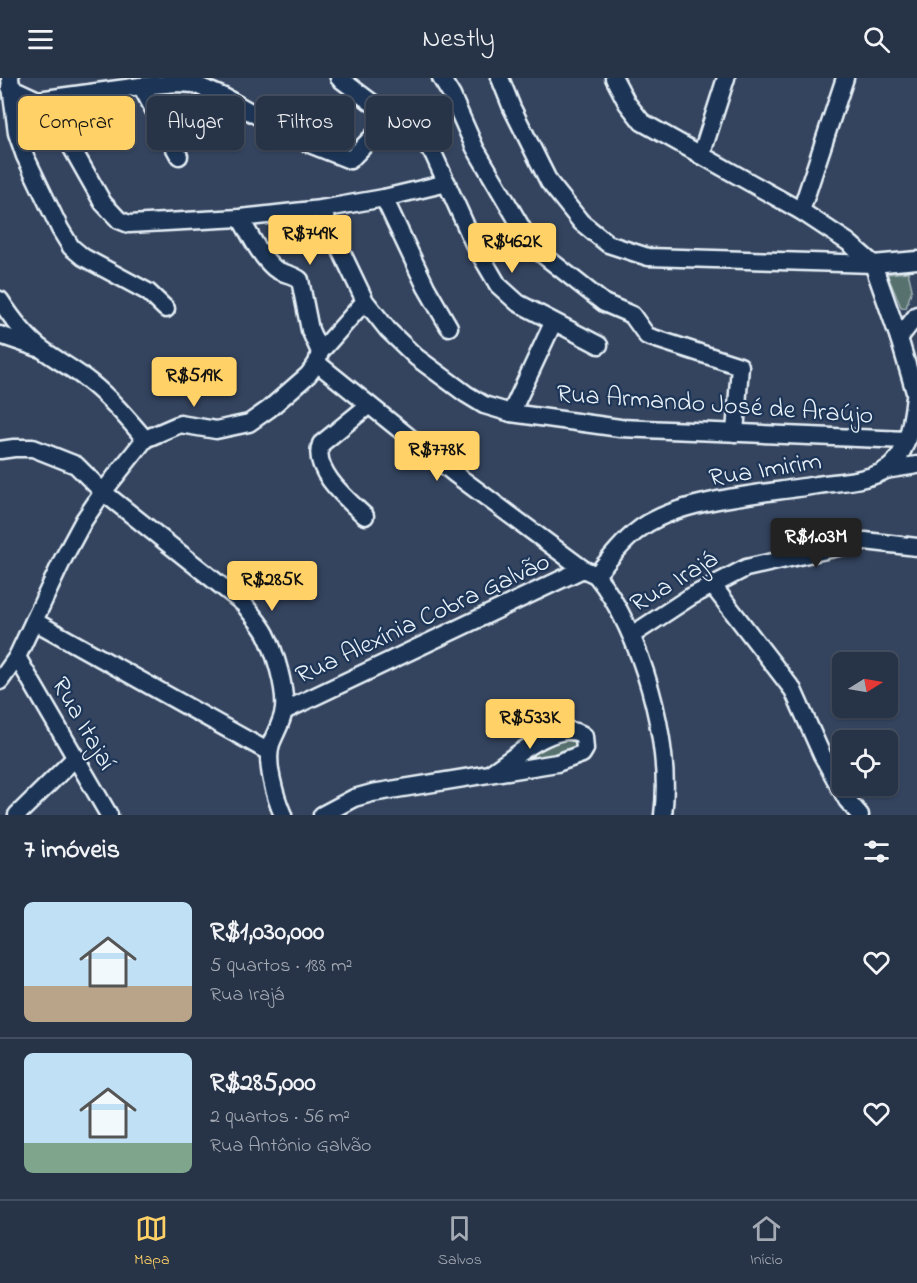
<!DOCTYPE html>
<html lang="pt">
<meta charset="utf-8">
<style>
:root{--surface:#273347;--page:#2f3b4e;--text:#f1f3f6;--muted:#a4aab4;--line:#434e60;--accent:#ffd166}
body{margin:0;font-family:"Indie Flower",sans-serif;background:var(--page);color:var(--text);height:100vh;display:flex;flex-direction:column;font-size:22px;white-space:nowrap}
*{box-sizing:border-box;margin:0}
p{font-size:20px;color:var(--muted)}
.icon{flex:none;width:33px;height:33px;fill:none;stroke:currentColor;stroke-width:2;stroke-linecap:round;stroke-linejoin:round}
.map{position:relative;height:737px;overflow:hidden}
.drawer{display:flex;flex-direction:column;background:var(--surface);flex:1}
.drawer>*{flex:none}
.top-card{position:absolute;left:18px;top:18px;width:600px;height:54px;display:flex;gap:12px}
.needle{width:39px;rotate:79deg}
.controls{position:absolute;left:832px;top:574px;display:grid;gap:12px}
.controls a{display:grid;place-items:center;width:66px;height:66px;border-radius:9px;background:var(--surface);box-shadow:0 2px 4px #0004,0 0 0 2px var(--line);font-size:30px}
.price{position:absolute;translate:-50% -51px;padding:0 14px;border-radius:6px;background:var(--accent);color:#111;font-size:20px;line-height:39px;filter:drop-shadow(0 2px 3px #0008)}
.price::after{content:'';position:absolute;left:50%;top:36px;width:18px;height:14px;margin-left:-9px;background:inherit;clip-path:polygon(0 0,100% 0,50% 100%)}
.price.on{background:#222;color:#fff}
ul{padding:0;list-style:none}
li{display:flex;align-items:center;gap:18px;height:150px;padding:0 24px}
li+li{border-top:2px solid var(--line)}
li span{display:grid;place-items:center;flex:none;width:168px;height:120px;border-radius:9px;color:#555}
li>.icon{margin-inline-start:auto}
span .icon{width:72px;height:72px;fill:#fffc;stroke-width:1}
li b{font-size:26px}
h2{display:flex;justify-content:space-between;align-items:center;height:72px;padding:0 24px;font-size:26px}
.chip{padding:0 21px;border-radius:9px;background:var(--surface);box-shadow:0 2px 4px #0004,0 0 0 2px var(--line);font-size:21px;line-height:54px}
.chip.on{background:var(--accent);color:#111}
header{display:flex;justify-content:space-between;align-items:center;height:78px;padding:0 24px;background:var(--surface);font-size:27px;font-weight:600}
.menu{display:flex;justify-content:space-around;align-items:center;height:84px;border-top:2px solid var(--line);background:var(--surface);font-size:16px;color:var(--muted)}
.menu a{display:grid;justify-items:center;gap:3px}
.menu .on{color:var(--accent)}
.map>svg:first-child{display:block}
.green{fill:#57716e;stroke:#a0b1b3;stroke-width:1.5}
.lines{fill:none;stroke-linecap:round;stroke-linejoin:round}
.minor-casing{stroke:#e8f1f8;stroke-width:21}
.minor{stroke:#1d3557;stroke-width:16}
.labels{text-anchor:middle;stroke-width:4.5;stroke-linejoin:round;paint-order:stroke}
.street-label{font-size:26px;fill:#e8f1f8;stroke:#1d3557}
</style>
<header><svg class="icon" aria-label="menu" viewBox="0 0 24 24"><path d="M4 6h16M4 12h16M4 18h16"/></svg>Nestly<svg class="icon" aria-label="search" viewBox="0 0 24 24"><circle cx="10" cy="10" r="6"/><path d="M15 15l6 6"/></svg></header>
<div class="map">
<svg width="917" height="737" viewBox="0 0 917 737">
<rect width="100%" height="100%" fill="#34445f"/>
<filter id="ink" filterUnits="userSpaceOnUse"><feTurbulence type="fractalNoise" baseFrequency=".0167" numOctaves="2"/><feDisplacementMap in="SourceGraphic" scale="12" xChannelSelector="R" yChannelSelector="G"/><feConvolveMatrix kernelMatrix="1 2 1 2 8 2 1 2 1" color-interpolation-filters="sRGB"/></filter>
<g filter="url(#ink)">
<g class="green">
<polygon points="908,194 912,211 906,230 901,229 887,196"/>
<polygon points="576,656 577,670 566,676 512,687 540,667"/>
</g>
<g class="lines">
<defs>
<g id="minor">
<polyline points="10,0 17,55 25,78 60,151 71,169 83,179 148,214 166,231"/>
<polyline points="339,0 415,57 433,75 474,166 498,207 518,225 599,267"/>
<polyline points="441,0 452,18 475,70 533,169 604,225 632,237 647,258 740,288 735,355"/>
<polyline points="500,0 512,30 549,104 581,144 608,166 648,179 873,186 917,182"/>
<polyline points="614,0 627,25 642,44 801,133 848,164 873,186 899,260 917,321"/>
<polyline points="141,8 179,78"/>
<polyline points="10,9 38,22 51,33 103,125 119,142 129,146 240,140 321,131 384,120 447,105"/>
<polyline points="38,22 141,8 178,5 194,6 224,19 302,63 350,82 392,39"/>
<polyline points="701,78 726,0"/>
<polyline points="384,120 426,209 449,249"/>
<polyline points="321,131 365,223 388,252 416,279 466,316 484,327 511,335"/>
<polyline points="801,133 845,0"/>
<path d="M240,140C250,156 259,177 274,190C281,196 292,195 300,202L310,252L320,274"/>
<path d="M0,222C11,239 27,260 43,272C58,283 75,292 90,304C111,321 128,341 145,361"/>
<polyline points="553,245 511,335 620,350 906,362"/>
<polyline points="0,257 38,270"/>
<polyline points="899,260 917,237"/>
<polyline points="317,285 455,396 583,491 596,497"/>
<path d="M0,372L14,370H33L76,387L103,414L244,526C251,536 260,545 266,556C275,574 286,610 284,631C283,643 275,655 271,666C265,684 275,719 283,737"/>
<polyline points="885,392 917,387"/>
<path d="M365,438C349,423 311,392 321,366L369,327"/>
<polyline points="713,508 793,612 822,677 847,722 860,737"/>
<polyline points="34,543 269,674"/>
<polyline points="632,557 690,519 746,490 865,463 917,469"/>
<polyline points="17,579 109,737"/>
<polyline points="0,603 17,579 63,481 84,442 103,414 145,361 180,346 216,352 249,345 269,331 308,297 317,285 320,274 365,223"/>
<polyline points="284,633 583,491"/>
<polyline points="17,737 76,679"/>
<path d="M322,737L354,720L372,715L557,685L582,676L585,671L584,658C560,639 513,680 492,694"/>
<path d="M663,737C673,665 641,553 596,497C614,476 630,453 656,441C697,420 770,415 817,407C838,404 865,403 884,393C908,380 912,342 915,319"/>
</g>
</defs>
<use href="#minor" class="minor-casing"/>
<use href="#minor" class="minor"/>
</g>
</g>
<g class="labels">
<g class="street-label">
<text transform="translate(715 325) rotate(4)" y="9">Rua Armando José de Araújo</text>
<text transform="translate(765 390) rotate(-9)" y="9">Rua Imirim</text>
<text transform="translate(673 502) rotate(-31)" y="9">Rua Irajá</text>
<text transform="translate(422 539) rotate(-25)" y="9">Rua Alexínia Cobra Galvão</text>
<text transform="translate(85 645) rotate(60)" y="9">Rua Itajaí</text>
</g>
</g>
</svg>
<div class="controls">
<a><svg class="needle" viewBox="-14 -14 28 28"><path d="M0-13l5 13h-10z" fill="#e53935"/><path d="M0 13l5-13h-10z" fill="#a4aab4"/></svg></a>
<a><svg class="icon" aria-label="locate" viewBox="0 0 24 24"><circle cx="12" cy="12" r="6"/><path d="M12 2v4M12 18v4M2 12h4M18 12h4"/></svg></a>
</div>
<b class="price" style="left:310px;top:188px">R$749K</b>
<b class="price" style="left:512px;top:196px">R$462K</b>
<b class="price" style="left:194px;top:330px">R$519K</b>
<b class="price" style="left:437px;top:404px">R$778K</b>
<b class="price on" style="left:816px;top:491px">R$1.03M</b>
<b class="price" style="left:272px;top:534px">R$285K</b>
<b class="price" style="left:530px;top:672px">R$533K</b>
<div class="top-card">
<a class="chip on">Comprar</a>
<a class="chip">Alugar</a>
<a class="chip">Filtros</a>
<a class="chip">Novo</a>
</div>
</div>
<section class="drawer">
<h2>7 imóveis<svg class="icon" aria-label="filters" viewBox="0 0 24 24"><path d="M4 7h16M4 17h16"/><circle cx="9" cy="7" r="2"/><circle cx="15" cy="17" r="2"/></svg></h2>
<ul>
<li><span style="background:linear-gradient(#bfe0f5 70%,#b9a48a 0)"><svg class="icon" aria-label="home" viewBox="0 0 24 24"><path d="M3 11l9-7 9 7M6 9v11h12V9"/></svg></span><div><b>R$1,030,000</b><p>5 quartos · 188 m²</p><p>Rua Irajá</p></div><svg class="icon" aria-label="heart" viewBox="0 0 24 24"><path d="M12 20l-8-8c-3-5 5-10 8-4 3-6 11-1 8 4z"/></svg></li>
<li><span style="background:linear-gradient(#bfe0f5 75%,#7fa58c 0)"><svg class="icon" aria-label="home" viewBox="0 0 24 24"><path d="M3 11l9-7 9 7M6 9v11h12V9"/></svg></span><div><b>R$285,000</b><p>2 quartos · 56 m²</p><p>Rua Antônio Galvão</p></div><svg class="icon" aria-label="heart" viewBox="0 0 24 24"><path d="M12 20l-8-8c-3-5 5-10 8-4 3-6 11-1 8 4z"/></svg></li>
</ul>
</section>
<nav class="menu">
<a class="on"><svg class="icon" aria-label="map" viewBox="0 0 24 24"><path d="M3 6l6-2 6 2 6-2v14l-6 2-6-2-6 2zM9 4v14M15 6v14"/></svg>Mapa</a>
<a><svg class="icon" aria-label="saved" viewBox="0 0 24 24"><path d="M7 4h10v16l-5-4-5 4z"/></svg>Salvos</a>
<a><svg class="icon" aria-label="home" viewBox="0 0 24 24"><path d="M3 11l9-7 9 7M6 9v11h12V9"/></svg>Início</a>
</nav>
